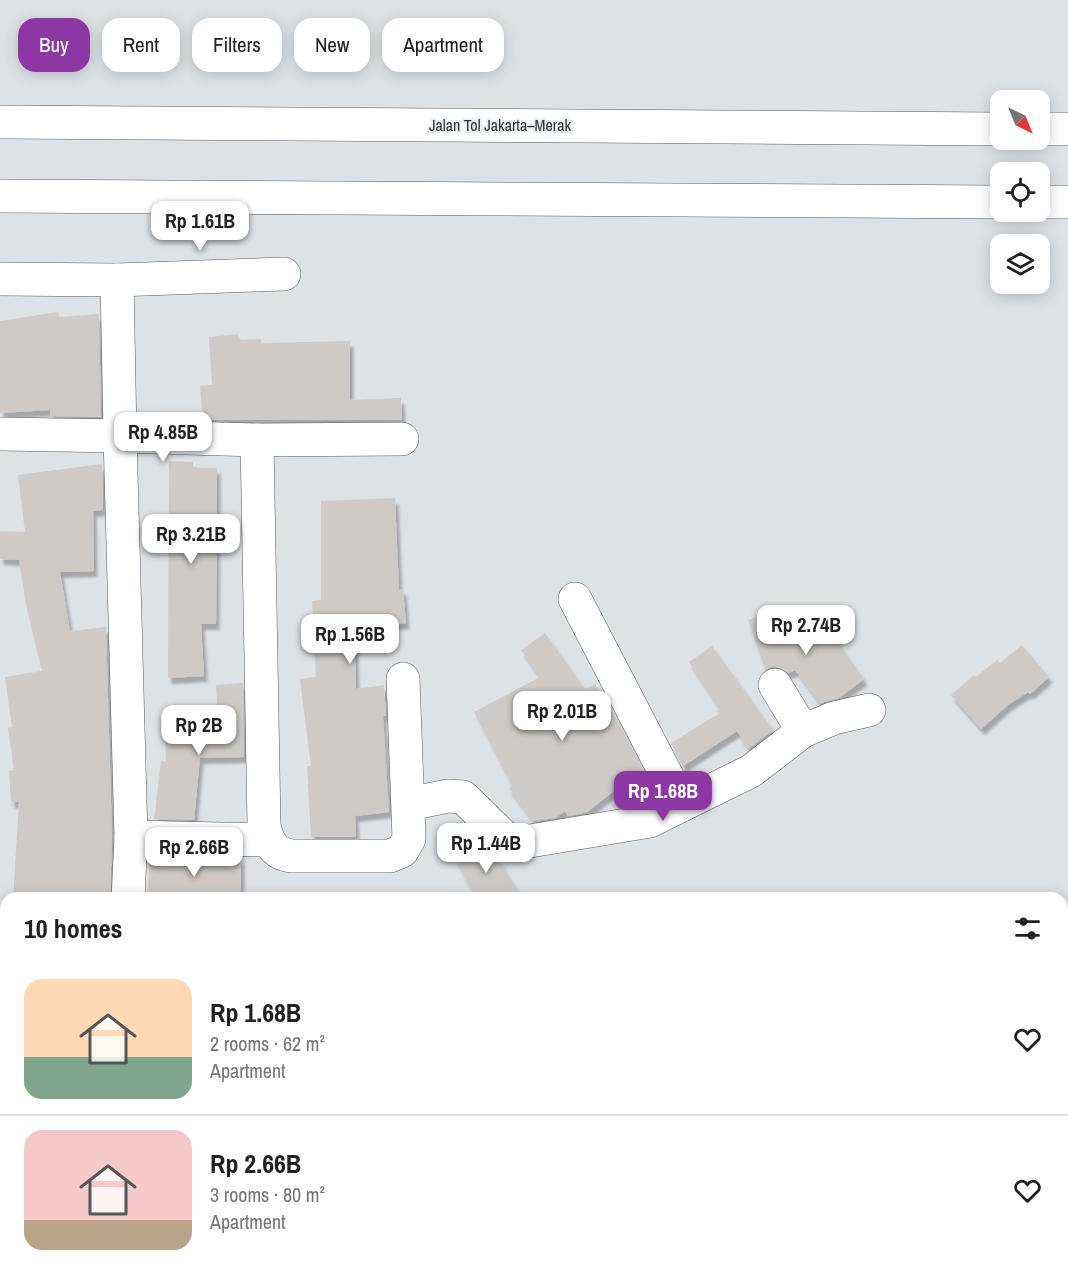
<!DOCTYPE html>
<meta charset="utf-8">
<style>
:root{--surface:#fff;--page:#f6f6f6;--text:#202124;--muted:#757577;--line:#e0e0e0;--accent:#8d37a4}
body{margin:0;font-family:"Archivo Narrow",sans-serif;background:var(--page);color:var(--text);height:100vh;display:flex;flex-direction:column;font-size:22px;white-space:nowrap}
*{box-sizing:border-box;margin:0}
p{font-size:20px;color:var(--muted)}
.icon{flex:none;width:33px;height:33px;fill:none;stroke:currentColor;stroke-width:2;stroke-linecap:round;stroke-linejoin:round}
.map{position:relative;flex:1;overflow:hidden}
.details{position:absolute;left:0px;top:892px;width:1068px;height:386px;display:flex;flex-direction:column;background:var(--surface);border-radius:18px 18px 0 0;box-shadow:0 3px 15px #0003}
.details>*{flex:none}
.hud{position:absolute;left:18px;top:18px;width:600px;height:54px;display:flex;gap:12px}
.needle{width:39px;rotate:137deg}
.controls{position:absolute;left:990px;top:90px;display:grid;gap:12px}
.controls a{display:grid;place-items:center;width:60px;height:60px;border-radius:12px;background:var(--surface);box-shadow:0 3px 15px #0003;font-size:30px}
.price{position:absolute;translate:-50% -51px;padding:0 14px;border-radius:12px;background:#fff;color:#222;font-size:20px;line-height:39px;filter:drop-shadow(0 2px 3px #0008)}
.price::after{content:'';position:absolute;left:50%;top:36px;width:18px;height:14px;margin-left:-9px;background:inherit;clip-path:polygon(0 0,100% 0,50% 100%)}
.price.active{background:var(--accent);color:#fff}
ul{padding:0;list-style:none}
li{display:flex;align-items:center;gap:18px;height:150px;padding:0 24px}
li+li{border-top:2px solid var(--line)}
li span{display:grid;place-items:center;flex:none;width:168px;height:120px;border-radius:18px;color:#555}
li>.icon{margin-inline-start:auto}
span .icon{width:72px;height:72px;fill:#fffc;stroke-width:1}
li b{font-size:26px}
h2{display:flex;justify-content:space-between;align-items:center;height:72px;padding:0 24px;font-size:26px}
.chip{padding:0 21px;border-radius:18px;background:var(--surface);box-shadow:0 3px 15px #0003;font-size:21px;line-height:54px}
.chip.active{background:var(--accent);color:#fff}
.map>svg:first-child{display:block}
.building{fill:#cdcac7;filter:url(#shadow)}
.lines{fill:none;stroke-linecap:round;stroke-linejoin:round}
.minor-casing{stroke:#575a5c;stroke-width:34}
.highway-casing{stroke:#575a5c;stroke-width:34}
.minor{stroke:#fff;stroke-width:33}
.highway{stroke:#fff;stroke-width:33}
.labels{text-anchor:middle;stroke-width:4.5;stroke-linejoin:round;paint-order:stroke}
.street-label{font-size:16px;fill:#313233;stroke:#eceff2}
</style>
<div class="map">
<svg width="1068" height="1277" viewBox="0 0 1068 1277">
<defs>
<filter id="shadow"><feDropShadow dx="3.5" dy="6" stdDeviation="1.5" flood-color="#0004"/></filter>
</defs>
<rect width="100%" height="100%" fill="#dfe2e5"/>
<g class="building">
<polygon points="58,312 59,317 99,314 101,417 50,416 50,410 0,413 0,321"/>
<polygon points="238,334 239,340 261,339 261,343 350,341 350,400 401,398 402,420 207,420 206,411 202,411 200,386 212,385 209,337"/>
<polygon points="169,461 193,462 193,468 217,468 216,624 201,624 204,676 168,678"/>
<polygon points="102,464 103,510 93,511 94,571 60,572 70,631 106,627 112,837 110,898 13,898 19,802 11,802 9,771 14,770 8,728 12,727 5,677 42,671 27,609 19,560 0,559 0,531 25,532 18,475"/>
<polygon points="395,498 399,590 403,589 406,623 354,628 356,689 384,685 386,716 383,716 389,812 355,816 356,837 311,837 307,766 311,766 300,679 316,677 312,601 321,600 321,501"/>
<polygon points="782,608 794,643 823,622 864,679 839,698 820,703 795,670 789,673 775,666 765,669 748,620"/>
<polygon points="545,633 585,689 595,684 610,713 612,711 657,797 644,803 622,807 614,791 587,812 568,816 565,811 555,818 533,821 509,788 512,785 474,712 540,677 521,650"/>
<polygon points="1022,645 1049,677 1030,694 1028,692 1008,705 981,729 951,695 974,675 976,677 997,660 1000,663"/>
<polygon points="712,646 773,730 748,749 737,731 683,766 671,743 718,714 717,711 720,709 689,662"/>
<polygon points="243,683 244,757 200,758 194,820 154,819 161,761 166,762 165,735 219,732 216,685"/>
<polygon points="482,842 495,853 521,898 477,898 454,858"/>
<polygon points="150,856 241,858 241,898 147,898"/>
</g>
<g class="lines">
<defs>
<g id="minor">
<polyline points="0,279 117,280 284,274"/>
<polyline points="117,280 120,436 257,440 402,439"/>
<polyline points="0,434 120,436 131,837 128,898"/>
<path d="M257,440L264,825C267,841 274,854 292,856H390L402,851L409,839L403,679"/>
<polyline points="575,599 682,805 751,771 803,731 834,718 869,710"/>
<polyline points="775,685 803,731"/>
<polyline points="409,804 448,796 463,797 504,837 518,843 650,821 682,805"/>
<polyline points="131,837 268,840"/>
<polyline points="0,930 6,930"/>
</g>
<g id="highway">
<polyline points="0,122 1000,129"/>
<polyline points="1040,129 1068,129"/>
<polyline points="0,196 1000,202"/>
<polyline points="1040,202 1068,202"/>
</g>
</defs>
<use href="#minor" class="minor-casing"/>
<use href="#highway" class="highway-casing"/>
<use href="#minor" class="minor"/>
<use href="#highway" class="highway"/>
</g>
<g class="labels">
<g class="street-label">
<text x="500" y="131">Jalan Tol Jakarta–Merak</text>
</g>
</g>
</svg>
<div class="controls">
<a><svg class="needle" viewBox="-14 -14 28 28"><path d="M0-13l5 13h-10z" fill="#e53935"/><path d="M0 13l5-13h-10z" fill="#757577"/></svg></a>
<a><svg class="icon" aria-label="locate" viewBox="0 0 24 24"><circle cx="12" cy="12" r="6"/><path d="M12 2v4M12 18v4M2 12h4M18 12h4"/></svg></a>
<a><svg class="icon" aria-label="layers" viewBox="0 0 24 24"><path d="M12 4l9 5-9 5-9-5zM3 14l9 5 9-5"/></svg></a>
</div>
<b class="price" style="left:200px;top:252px">Rp 1.61B</b>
<b class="price" style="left:163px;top:463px">Rp 4.85B</b>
<b class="price" style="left:191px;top:565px">Rp 3.21B</b>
<b class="price" style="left:806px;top:656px">Rp 2.74B</b>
<b class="price" style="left:350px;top:665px">Rp 1.56B</b>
<b class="price" style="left:562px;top:742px">Rp 2.01B</b>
<b class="price" style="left:199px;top:756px">Rp 2B</b>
<b class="price active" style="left:663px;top:822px">Rp 1.68B</b>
<b class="price" style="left:486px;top:874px">Rp 1.44B</b>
<b class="price" style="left:194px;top:878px">Rp 2.66B</b>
<div class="hud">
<a class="chip active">Buy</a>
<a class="chip">Rent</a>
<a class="chip">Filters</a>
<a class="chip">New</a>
<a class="chip">Apartment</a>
</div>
<section class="details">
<h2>10 homes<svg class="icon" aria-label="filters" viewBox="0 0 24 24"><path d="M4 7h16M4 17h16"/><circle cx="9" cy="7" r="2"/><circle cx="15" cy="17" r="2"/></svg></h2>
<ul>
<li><span style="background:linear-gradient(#ffd9b3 65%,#7fa58c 0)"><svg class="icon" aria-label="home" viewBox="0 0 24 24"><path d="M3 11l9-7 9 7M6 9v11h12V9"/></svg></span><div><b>Rp 1.68B</b><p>2 rooms · 62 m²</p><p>Apartment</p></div><svg class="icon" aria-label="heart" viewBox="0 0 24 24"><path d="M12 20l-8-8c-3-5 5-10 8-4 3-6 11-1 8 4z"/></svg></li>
<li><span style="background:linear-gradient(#f6c9c9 75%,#b9a48a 0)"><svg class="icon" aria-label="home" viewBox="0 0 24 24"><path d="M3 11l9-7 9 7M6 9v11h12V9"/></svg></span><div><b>Rp 2.66B</b><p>3 rooms · 80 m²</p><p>Apartment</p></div><svg class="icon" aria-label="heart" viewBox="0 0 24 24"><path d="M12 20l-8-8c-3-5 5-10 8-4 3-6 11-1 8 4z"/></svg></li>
</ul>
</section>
</div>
